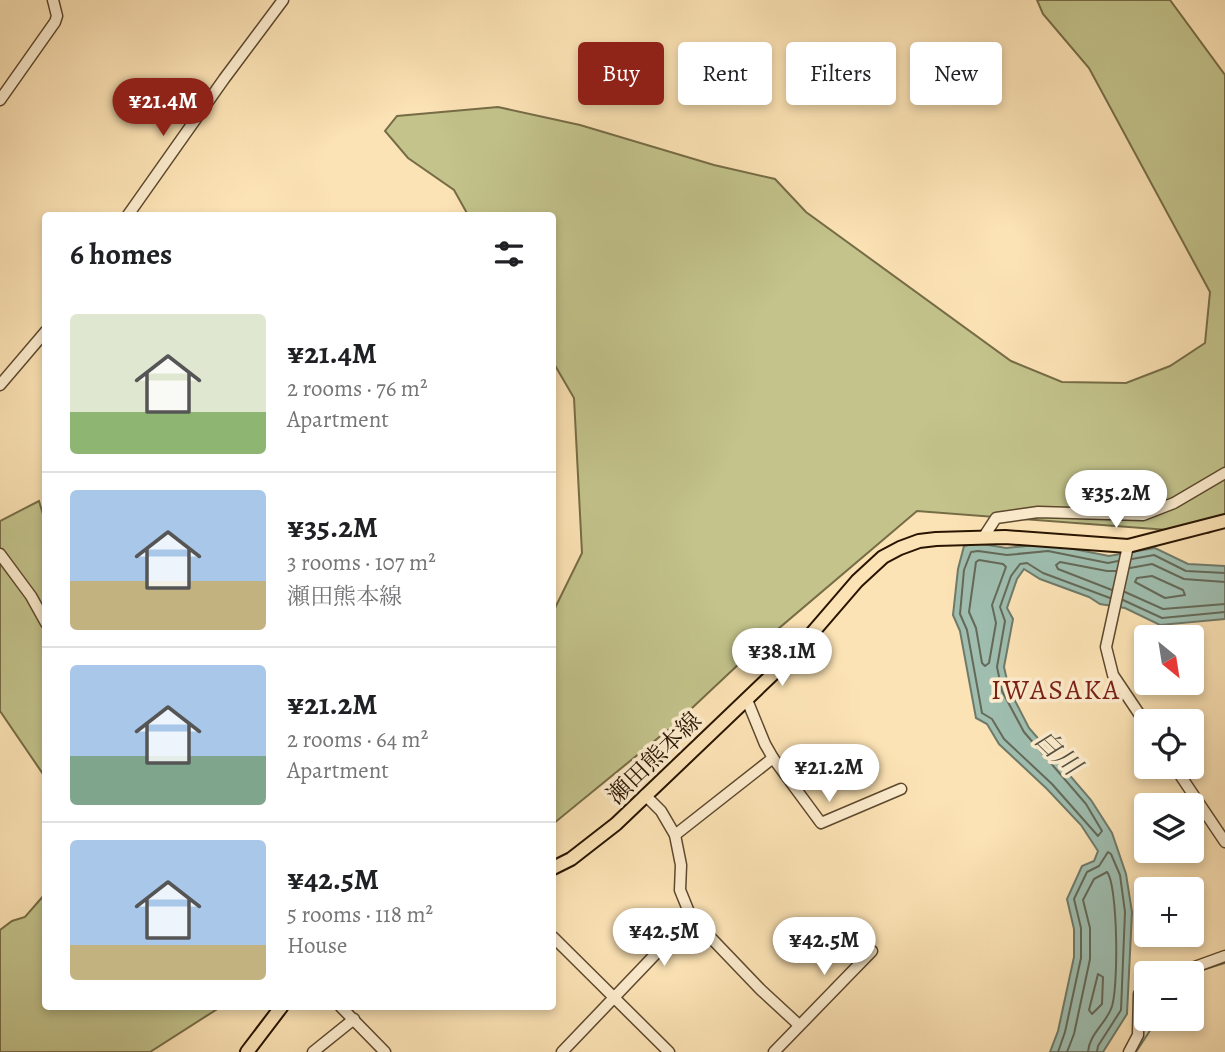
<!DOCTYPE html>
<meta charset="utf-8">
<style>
:root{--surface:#fff;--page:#f6f6f6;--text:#202124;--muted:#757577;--line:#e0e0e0;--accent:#8f2418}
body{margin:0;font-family:Alegreya,"Noto Serif JP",serif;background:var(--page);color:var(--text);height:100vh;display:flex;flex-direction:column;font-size:26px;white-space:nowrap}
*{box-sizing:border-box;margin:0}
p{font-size:23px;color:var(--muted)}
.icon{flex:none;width:38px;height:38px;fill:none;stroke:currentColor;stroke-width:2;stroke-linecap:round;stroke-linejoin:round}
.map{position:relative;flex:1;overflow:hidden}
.details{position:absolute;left:42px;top:212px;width:514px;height:798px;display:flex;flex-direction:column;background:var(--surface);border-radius:7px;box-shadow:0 4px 10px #0003}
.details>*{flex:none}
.top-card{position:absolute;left:578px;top:42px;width:542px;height:63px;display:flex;gap:14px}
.needle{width:46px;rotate:150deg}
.controls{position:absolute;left:1134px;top:625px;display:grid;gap:14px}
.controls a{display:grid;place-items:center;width:70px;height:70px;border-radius:7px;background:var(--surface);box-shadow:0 4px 10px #0003;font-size:35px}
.price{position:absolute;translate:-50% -60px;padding:0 16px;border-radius:24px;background:#fff;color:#222;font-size:23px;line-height:46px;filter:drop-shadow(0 2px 4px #0008)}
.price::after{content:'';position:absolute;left:50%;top:42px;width:21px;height:16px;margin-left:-10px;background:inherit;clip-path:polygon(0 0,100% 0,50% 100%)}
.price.on{background:var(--accent);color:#fff}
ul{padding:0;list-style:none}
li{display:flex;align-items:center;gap:21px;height:175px;padding:0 28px}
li+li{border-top:2px solid var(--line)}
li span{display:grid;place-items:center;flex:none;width:196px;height:140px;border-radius:7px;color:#555}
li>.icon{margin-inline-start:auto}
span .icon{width:84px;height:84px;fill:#fffc;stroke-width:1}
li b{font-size:30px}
h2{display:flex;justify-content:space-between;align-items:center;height:84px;padding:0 28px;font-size:30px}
.chip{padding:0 24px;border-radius:7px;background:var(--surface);box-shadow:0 4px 10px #0003;font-size:24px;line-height:63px}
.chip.on{background:var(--accent);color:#fff}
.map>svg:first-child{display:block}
.green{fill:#c3c38b;stroke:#766c46;stroke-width:2}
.water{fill:#9fbeb0;stroke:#6f7a6a;stroke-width:2}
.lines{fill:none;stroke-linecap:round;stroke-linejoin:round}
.shore{stroke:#646958;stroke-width:2}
.stream{stroke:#6f7a6a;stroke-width:2}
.minor-casing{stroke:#5d482d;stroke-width:13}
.major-casing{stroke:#281400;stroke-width:16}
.minor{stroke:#fdedcf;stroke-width:10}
.major{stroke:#fce3b5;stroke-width:12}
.labels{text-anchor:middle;stroke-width:7;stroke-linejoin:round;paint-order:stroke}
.street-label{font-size:24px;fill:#281400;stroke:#fdedcf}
.water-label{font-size:26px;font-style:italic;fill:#52503e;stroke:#fdedcf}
.quarter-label{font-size:28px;letter-spacing:2px;fill:#7a1f14;stroke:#fdedcf}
</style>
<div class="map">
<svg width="1225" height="1052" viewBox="0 0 1225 1052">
<rect width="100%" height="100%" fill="#fce3b5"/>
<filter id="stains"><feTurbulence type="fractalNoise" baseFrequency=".00286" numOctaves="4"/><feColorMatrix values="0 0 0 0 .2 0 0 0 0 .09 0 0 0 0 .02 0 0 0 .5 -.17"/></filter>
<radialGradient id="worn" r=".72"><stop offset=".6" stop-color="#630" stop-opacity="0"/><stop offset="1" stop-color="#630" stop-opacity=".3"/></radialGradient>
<g class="green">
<polygon points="1037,0 1170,0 1225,75 1225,526 1208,533 917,511 758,646 674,725 553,824 553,612 582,553 574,398 553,362 553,215 468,215 454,190 408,158 385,131 397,116 498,107 580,125 714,165 775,179 806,212 1011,361 1062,382 1126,383 1170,366 1205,343 1210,292 1089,68 1043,14"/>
<polygon points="39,501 45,521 45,777 0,711 0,521"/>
<polygon points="45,894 46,1006 222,1006 150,1052 0,1052 0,930 12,921 25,917"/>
</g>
<polygon class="water" points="977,543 1006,548 1048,544 1109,556 1155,548 1188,564 1225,566 1225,619 1160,625 1125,608 1100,604 1089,597 1040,579 1024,569 1017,579 1007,608 1013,619 1004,667 1009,689 1029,728 1091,800 1112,833 1126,874 1132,912 1127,1014 1103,1052 1050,1052 1058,1031 1074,957 1074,929 1067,899 1082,866 1094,861 1098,851 1081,825 1047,789 999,744 987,724 976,718 960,631 953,615 958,569 964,546"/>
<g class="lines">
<g class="shore">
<polyline points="1132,559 1154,555 1186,571 1225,573"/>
<polygon points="979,560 1003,564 1006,567 992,605 996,623 989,663 985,666 982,663 976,628 969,612 976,562"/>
<polyline points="1130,568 1152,564 1184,579 1225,582"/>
<polygon points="1152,576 1183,590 1185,595 1165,598 1135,582 1137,578"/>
<polyline points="1112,590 1058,569 1056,565 1060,562 1107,571 1116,571"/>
<polyline points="1125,592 1163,609 1225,604"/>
<polyline points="1110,598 1043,573 1027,563 1020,564 1011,576 1000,607 1005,621 997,667 1002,691 1024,732 1086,804 1102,831 1098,836 1052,784 1004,739 992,719 982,713 967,630 960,614 964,570 971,552 978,551 1007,555 1048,551 1108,563 1118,561"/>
<polyline points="1123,600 1162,618 1225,612"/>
<polygon points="1098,974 1103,977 1102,1004 1092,1014 1089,1010"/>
<polyline points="1058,1052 1065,1032 1081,958 1081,928 1074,899 1087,872 1099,866 1108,852 1111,854 1120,875 1125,912 1121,1010 1098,1046 1097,1052"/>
<path d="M1067,1052L1074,1034L1090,959V928L1083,900L1094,879L1107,872C1118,885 1119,992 1111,1009C1105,1024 1089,1035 1088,1052"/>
</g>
<g class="stream">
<polyline points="1196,972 1225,963"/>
<polyline points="1136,1052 1151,1029 1155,1018"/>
</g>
<defs>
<g id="minor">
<polyline points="0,100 55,22 57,16 53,0"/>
<polyline points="128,215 224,79 283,0"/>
<polyline points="0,385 46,331"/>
<polyline points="983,538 996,518 1038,512 1143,515 1174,503 1225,473"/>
<polyline points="1128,546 1106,647 1113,675 1146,724"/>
<polyline points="0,554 31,596 46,623"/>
<polyline points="747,700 765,744 773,758 821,823 901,789"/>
<polyline points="1174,766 1225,842"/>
<polyline points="645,795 661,811 675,835 681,865 680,890 691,917 761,990 799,1025"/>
<polyline points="675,835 773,758"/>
<polyline points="553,937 669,1052"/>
<polyline points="1178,973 1225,956"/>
<polyline points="340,1006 385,1052"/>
<polyline points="313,1052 354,1019"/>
<polyline points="562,1052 691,917"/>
<polyline points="774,1052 872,951"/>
<polyline points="1129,1052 1138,1035 1139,994 1146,989"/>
</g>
<g id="major">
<polyline points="553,868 571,859 616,824 795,653 857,581 883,557 900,548 919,541 936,539 1005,537 1128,546 1225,521"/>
<polyline points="247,1052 282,1006"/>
</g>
</defs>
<use href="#minor" class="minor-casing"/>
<use href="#major" class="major-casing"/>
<use href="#minor" class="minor"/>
<use href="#major" class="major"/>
</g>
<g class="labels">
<g class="street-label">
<text transform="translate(654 758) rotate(-44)" y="8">瀬田熊本線</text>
</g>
<g class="water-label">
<text transform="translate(1058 752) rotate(44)" y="9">白川</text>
</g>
<g class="quarter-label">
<text x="1056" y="699">IWASAKA</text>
</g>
</g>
<rect width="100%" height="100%" filter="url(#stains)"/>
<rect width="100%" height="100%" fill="url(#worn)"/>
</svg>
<div class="controls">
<a><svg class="needle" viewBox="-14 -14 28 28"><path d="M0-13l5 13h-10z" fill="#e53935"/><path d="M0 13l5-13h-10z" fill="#757577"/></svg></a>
<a><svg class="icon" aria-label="locate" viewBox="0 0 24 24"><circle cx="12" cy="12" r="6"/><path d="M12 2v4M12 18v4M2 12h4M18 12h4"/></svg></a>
<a><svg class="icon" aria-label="layers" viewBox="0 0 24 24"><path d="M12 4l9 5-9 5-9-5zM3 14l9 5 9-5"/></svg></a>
<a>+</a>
<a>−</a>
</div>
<b class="price on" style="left:163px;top:138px">¥21.4M</b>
<b class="price" style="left:1116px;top:530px">¥35.2M</b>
<b class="price" style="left:782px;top:688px">¥38.1M</b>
<b class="price" style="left:829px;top:804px">¥21.2M</b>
<b class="price" style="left:664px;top:968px">¥42.5M</b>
<b class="price" style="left:824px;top:977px">¥42.5M</b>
<div class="top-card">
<a class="chip on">Buy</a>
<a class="chip">Rent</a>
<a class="chip">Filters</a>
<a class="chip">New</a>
</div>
<section class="details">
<h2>6 homes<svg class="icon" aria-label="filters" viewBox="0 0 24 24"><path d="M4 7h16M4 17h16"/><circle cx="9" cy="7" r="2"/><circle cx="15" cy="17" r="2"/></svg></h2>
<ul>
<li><span style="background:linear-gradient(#dfe7d0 70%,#8fb573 0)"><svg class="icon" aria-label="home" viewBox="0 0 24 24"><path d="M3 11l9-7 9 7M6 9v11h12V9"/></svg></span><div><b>¥21.4M</b><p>2 rooms · 76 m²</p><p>Apartment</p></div></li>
<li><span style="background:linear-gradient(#a9c7e8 65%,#c2b280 0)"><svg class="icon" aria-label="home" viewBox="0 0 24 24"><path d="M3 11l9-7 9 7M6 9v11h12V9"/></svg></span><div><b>¥35.2M</b><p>3 rooms · 107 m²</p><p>瀬田熊本線</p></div></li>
<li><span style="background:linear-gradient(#a9c7e8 65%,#7fa58c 0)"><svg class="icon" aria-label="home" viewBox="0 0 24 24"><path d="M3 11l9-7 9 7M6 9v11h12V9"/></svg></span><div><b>¥21.2M</b><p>2 rooms · 64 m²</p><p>Apartment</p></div></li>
<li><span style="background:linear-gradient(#a9c7e8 75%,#c2b280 0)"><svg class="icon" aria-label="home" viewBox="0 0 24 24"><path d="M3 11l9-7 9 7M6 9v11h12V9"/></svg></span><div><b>¥42.5M</b><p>5 rooms · 118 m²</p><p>House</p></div></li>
</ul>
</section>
</div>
